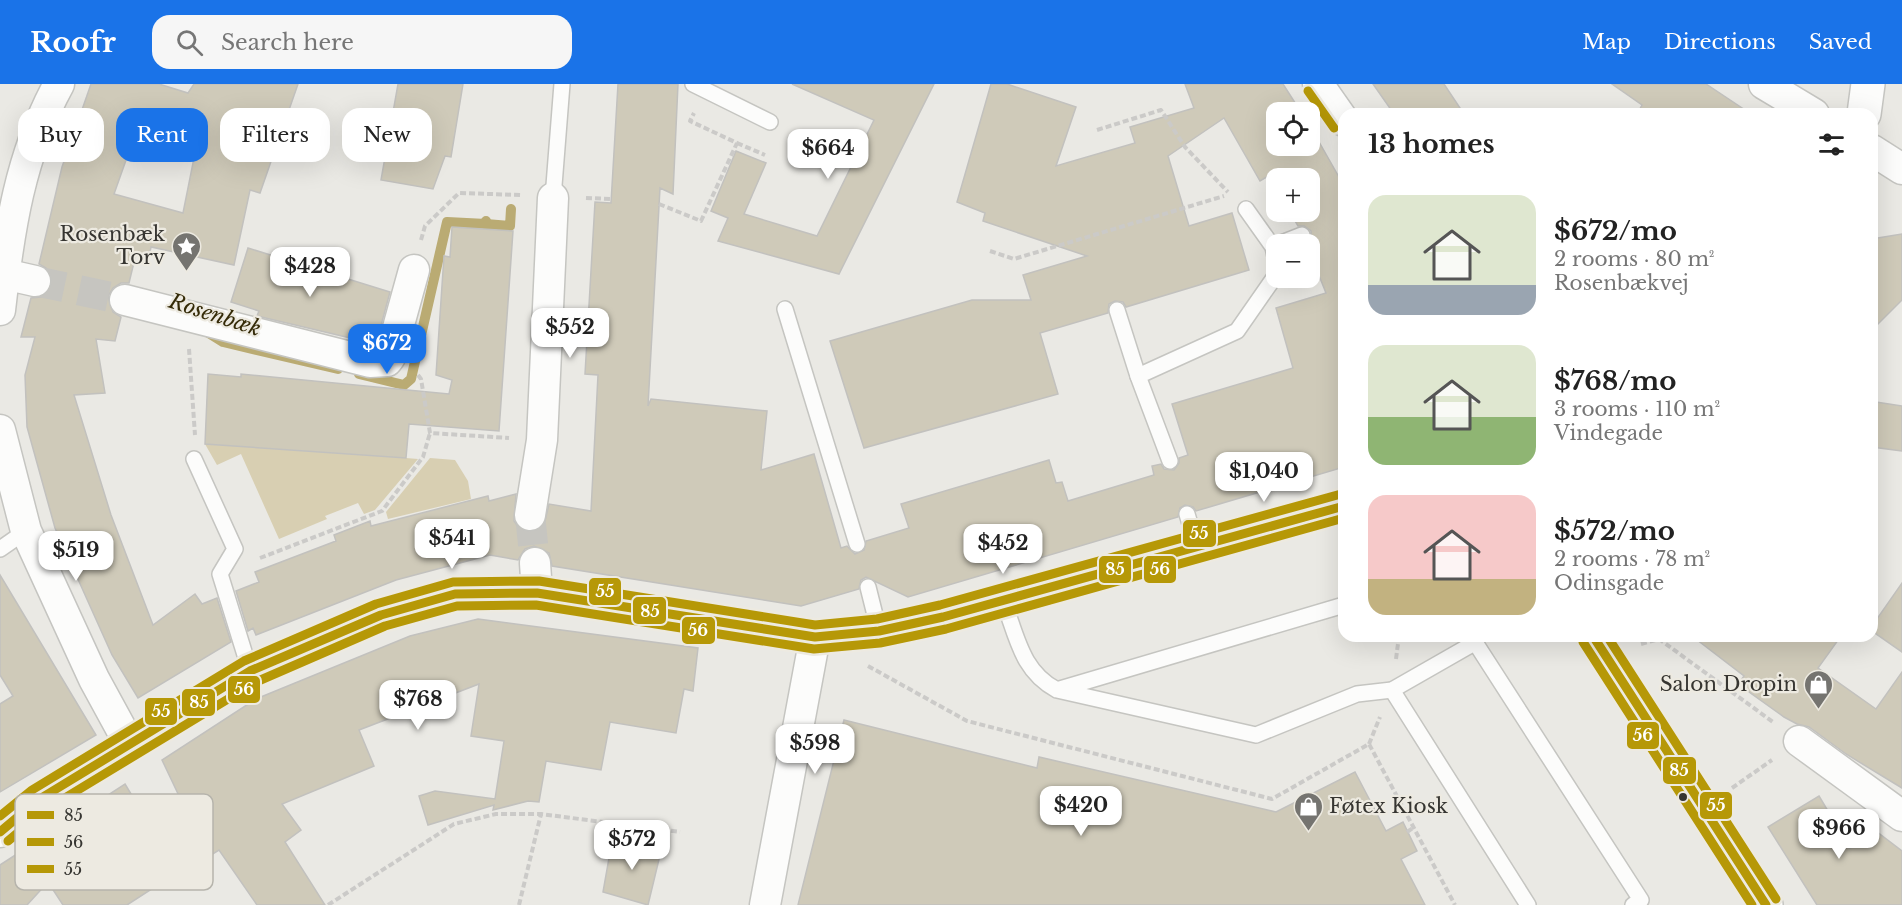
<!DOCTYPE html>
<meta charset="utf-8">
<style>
:root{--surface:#fff;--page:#f6f6f6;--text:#222;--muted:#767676;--accent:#1a73e8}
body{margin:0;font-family:"Libre Baskerville",serif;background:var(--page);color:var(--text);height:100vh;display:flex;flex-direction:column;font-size:22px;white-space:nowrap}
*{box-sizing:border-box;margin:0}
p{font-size:20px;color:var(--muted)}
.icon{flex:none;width:33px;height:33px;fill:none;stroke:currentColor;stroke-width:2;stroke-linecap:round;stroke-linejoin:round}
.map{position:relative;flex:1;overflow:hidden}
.details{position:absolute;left:1338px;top:24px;width:540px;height:534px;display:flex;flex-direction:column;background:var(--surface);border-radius:18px;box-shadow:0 6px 24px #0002}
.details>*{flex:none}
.top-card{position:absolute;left:18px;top:24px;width:570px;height:54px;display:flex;gap:12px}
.controls{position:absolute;left:1266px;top:18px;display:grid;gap:12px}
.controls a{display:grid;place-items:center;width:54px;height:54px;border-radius:12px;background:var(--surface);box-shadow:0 6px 24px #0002;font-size:30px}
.price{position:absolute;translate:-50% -51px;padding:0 14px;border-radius:12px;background:#fff;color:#222;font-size:20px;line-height:39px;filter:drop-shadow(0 2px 3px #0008)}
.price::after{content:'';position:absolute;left:50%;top:36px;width:18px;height:14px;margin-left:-9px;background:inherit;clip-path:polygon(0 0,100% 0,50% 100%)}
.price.on{background:var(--accent);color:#fff}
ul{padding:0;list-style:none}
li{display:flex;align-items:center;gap:18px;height:150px;padding:0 30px}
li span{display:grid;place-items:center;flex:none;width:168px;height:120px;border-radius:18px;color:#555}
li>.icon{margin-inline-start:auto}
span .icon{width:72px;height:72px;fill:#fffc;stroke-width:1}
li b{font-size:26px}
h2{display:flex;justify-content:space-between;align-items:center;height:72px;padding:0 30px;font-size:26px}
.pill{padding:0 21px;border-radius:18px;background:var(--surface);box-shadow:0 6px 24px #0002;font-size:21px;line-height:54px}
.pill.on{background:var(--accent);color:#fff}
header{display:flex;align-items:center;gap:36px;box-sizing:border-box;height:84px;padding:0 30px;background:var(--accent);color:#fff}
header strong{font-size:28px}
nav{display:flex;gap:33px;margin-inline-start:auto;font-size:21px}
.search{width:420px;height:54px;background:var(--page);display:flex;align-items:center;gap:15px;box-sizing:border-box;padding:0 21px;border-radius:18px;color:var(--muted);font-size:22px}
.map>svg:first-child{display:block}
.green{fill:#d8cfb2}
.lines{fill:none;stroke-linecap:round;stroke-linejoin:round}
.stream{stroke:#baab73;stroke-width:10}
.building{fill:#cfcab9;stroke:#c2c1be;stroke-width:1.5;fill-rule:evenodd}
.street-tunnel{stroke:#c6c5c0;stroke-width:30;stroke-dasharray:30 15;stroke-linecap:butt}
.lane-casing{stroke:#c5c5c1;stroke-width:18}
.street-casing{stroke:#c5c5c1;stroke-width:33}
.secondary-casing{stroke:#c5c5c1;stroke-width:36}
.path{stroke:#cbcac8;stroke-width:4;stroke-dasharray:6 3;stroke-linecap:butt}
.lane{stroke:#fcfcfb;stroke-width:15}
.street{stroke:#fcfcfb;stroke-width:30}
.secondary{stroke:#fcfcfb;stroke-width:33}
.bus-1-casing{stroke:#edeae1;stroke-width:14}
.bus-2-casing{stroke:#edeae1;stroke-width:14}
.bus-3-casing{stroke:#edeae1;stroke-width:14}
.bus-1{stroke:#b69807;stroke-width:9}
.bus-2{stroke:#b69807;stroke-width:9}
.bus-3{stroke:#b69807;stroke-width:9}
.bus-dot{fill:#363531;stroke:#edeae1;stroke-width:2}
.labels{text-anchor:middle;stroke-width:4.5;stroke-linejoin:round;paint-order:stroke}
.poi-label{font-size:20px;fill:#363531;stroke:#edeae1;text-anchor:end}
.water-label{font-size:21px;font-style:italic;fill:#352b08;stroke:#edeae1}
.key{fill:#edeae1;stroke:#b6b4ac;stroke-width:1.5}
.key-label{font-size:16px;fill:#363531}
.line-badge{stroke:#edeae1;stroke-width:2}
.badge-label{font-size:16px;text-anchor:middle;font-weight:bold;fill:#fff}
</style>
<header>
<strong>Roofr</strong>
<div class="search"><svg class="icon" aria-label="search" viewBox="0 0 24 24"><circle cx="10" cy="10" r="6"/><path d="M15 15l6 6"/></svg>Search here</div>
<nav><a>Map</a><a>Directions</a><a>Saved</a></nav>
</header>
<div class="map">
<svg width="1902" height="821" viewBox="0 0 1902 821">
<rect width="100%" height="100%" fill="#eae9e4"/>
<g class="green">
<polygon points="205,360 406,374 418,375 375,426 364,430 358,419 325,432 327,435 279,455 241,370 217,381"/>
<polygon points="430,374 455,376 468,397 471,415 388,435 386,428"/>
</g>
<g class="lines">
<g class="stream">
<polyline points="486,140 510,142 511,125"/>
<polyline points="207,248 223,258 338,285"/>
<polyline points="359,290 404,301 411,295 447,138 486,140 486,137"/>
</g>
</g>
<g class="building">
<path d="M91,0H159L188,9L194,0H298L260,109L250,106L234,181L151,163L149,173L136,170L129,199H121L113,204L108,212L113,228L121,233L115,257L96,255L105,309L74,311L111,431L153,541L195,510L202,520L217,514L231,558L138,614L112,571L55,444L27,343L25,291L35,253H21L31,214L41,213L52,201L51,191L46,184L39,180L62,83ZM136,48L195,69L183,129L114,110Z"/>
<polygon points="398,0 463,0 451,73 445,72 433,105 381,96"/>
<polygon points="618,0 678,0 673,110 660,104 648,322 651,315 767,327 761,386 814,370 841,464 847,462 855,470 864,466 866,457 909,444 901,420 1049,376 1056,399 1062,398 1068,417 1154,391 1152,382 1161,380 1164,385 1174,386 1179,379 1179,374 1188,371 1172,320 1293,284 1276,224 1326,209 1310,169 1310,160 1306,160 1311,153 1311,147 1304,142 1298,142 1290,128 1310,128 1310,94 1276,94 1276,103 1270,91 1260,97 1224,34 1168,72 1189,142 1232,129 1249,186 1126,223 1123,218 1115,217 1109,220 1108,229 1040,249 1058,310 864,364 830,257 972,216 1031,216 1023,191 1087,172 983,137 985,129 957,118 991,0 1007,0 1076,23 1056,82 1135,59 1130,43 1194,24 1185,0 1283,0 1301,28 1276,28 1276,62 1310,62 1310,42 1344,102 1344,383 1196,427 1193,423 1185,421 1180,424 1178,433 908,513 866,493 861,496 859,505 801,522 552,482 549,469 534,462 525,465 518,476 490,471 396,496 256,551 253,544 248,547 236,507 259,498 255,488 336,457 334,451 370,437 371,442 488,412 489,417 516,410 514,437 519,444 527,448 536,447 544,441 549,420 591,427 598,291 585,290 595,118 611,119"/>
<polygon points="792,0 934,0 839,190 718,157 728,134 711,127 736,67 766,79 744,130 817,152 874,36"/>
<polygon points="1373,0 1444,0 1464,30 1394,30"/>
<polygon points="1612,0 1706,0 1751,30 1637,30 1642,21"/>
<polygon points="452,143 513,147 499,347 409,340 406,374 205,360 208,290 241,293 241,290 449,310 452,296 436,291 444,172 450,173"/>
<polygon points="1902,150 1902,216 1872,246 1872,155"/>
<polygon points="248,164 390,208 376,260 257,232 259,227 231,218"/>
<polygon points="1876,318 1902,322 1902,367 1872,363"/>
<polygon points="0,491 96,651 0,708 0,620 13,612 0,591"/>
<polygon points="1902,499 1902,568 1872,547 1872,542"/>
<polygon points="478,535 698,564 693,607 684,605 676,649 610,638 601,686 546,677 539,718 528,717 493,726 494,721 428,741 419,712 435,707 495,715 504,657 471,652 479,600 359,646 374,682 282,720 301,746 285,758 325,821 257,821 219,766 208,773 162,676 256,615 410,552"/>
<polygon points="1692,552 1841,552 1818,584 1876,625 1902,588 1902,704 1846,670 1809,643 1797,640 1784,633 1738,600 1744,592"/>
<polygon points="844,636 1037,684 1039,673 1276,728 1355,688 1386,747 1403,738 1417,767 1401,775 1425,821 798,821"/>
<polygon points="125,700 178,788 127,821 63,821 48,798 27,821 0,821 0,781"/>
<polygon points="1819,712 1850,764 1877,748 1902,767 1902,821 1817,821 1768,743"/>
<polygon points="612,757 662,763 648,821 603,808"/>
</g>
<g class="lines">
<g class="street-tunnel">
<polyline points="35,197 125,216"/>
<polyline points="530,431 535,479"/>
</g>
<defs>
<g id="lane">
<polyline points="693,0 770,38"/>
<polyline points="553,114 562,0"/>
<polyline points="1246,125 1273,163 1276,177"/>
<polyline points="1279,160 1302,151"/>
<polyline points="785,225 857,460"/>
<polyline points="1117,226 1138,292"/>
<polyline points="194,375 235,465 220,490 250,587"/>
<polyline points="1170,377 1138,292 1237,247 1276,191"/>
<polyline points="1187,430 1197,463"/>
<polyline points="0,465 26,447"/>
<polyline points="868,503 879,547"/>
<path d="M1003,516C1017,552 1021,587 1057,606L1256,651L1357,610L1392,606L1476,558"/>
<polyline points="1471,552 1641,816 1633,821"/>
<polyline points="1060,605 1344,521"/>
<polyline points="1392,606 1528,821"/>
</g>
<g id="street">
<polyline points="1318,0 1344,37"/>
<polyline points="1764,0 1814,30"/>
<polyline points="1872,66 1902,85"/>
<polyline points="4,190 35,197"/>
<polyline points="125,216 370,278 387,277 390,273 414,186"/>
<path d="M0,226C9,146 20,71 59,0"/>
<polyline points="0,346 26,447 94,595 130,661"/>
<polyline points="530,431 542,356 553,114"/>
<polyline points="535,479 537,509"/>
<polyline points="1799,657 1902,732"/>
<polyline points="0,748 38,716 250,587 381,531 455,510 537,509 815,553 879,547 943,533 1344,422"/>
<polyline points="765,821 815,553"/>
</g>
<g id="secondary">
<polyline points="1864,30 1868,0"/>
<polyline points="1593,552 1766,821"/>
</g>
</defs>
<use href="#lane" class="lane-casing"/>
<use href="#street" class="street-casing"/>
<use href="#secondary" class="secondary-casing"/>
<g class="path">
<polyline points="1097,46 1161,26 1185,63 1228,108"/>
<polyline points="737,59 765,71"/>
<polyline points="586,114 611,115"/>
<polyline points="659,120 701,137 737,59 690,37 694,29"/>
<polyline points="421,156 425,142 459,109 521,111"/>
<polyline points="990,167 1014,175 1224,112"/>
<polyline points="189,265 195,351"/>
<polyline points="418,291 421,295 430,349 509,354"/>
<polyline points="260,474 382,427 423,373 430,349"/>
<polyline points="1641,560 1659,555 1773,638"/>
<polyline points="1396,575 1399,552"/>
<polyline points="868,582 967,637 1272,715 1369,660 1455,821"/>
<polyline points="1369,660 1380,633"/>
<polyline points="1732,704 1772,676"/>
<polyline points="1407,748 1413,744"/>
<polyline points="328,821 454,740 496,730 541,730 680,748"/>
<polyline points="519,821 541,730"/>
</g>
<use href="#lane" class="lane"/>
<use href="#street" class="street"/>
<use href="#secondary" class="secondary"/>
<defs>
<g id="bus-1">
<polyline points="1593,552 1766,821"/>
<polyline points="0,748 38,716 250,587 381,531 455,510 537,509 815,553 879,547 943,533 1344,422"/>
</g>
<g id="bus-2">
<polyline points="1308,7 1334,44"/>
<polyline points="1583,558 1752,821"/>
<polyline points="8,757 45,726 256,598 385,542 457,522 536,521 814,565 880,559 946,545 1344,434"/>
</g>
<g id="bus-3">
<polyline points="1607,552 1776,815"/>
<polyline points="0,732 32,706 244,577 376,520 453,498 539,497 815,541 877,535 940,521 1341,410"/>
</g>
</defs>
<use href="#bus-1" class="bus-1-casing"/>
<use href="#bus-2" class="bus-2-casing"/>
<use href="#bus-3" class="bus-3-casing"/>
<use href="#bus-1" class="bus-1"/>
<use href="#bus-2" class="bus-2"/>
<use href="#bus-3" class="bus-3"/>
</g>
<defs>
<symbol id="sight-pin" viewBox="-11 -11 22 30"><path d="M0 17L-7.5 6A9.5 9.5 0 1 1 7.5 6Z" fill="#757470" stroke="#edeae1"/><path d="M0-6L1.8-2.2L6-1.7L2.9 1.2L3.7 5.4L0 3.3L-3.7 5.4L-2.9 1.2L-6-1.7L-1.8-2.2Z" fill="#fff"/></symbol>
<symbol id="shop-pin" viewBox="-11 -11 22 30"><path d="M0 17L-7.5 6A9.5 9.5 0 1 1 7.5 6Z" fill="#757470" stroke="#edeae1"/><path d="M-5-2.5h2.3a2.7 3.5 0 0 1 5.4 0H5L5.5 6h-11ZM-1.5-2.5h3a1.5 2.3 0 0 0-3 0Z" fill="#fff"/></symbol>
</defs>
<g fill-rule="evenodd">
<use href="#sight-pin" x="170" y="146" width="33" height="45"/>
<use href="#shop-pin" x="1802" y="584" width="33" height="45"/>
<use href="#shop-pin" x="1292" y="706" width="33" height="45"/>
</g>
<circle class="bus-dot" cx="1683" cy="713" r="5"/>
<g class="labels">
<g class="poi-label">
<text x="165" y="157">Rosenbæk<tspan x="165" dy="23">Torv</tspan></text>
<text x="1797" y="607">Salon Dropin</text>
<text x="1329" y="729" text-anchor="start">Føtex Kiosk</text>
</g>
<g class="water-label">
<text transform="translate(215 231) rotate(18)" y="7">Rosenbæk</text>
</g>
</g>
<rect x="15" y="710" width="198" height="96" rx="9" class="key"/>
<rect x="27" y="727" width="27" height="8" fill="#b69807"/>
<rect x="27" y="754" width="27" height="8" fill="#b69807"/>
<rect x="27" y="781" width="27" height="8" fill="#b69807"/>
<g class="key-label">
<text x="64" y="737">85</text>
<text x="64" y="764">56</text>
<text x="64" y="791">55</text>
</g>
<g class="line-badge">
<rect x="1182" y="435" width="35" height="29" rx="6" fill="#b69807"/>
<rect x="1143" y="471" width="34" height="29" rx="6" fill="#b69807"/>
<rect x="1098" y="471" width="34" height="29" rx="6" fill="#b69807"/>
<rect x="588" y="493" width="34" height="29" rx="6" fill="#b69807"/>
<rect x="632" y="512" width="35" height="29" rx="6" fill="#b69807"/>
<rect x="681" y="532" width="35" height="29" rx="6" fill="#b69807"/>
<rect x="227" y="591" width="34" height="29" rx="6" fill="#b69807"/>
<rect x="181" y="604" width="35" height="29" rx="6" fill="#b69807"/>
<rect x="144" y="613" width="34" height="29" rx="6" fill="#b69807"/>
<rect x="1626" y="637" width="34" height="29" rx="6" fill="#b69807"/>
<rect x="1662" y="672" width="35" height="29" rx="6" fill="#b69807"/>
<rect x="1699" y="707" width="34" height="29" rx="6" fill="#b69807"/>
</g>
<g class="badge-label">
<text x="1199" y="455">55</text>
<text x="1160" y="491">56</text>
<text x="1115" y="491">85</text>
<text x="605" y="513">55</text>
<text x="650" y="533">85</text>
<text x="698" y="552">56</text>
<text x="244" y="611">56</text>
<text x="199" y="624">85</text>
<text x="161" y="633">55</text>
<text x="1643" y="657">56</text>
<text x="1679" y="692">85</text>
<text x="1716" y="727">55</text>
</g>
</svg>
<div class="controls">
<a><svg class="icon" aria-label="locate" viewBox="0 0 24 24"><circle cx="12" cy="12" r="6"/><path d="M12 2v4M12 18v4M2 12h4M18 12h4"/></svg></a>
<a>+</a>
<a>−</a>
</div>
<b class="price" style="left:828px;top:96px">$664</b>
<b class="price" style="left:310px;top:214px">$428</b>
<b class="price" style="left:570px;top:275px">$552</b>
<b class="price on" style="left:387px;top:291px">$672</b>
<b class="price" style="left:1264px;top:419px">$1,040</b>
<b class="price" style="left:452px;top:486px">$541</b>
<b class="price" style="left:1003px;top:491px">$452</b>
<b class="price" style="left:76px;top:498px">$519</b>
<b class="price" style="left:418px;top:647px">$768</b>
<b class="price" style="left:815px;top:691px">$598</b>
<b class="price" style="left:1081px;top:753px">$420</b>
<b class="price" style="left:1839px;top:776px">$966</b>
<b class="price" style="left:632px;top:787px">$572</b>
<div class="top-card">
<a class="pill">Buy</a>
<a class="pill on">Rent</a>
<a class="pill">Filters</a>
<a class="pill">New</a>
</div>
<section class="details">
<h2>13 homes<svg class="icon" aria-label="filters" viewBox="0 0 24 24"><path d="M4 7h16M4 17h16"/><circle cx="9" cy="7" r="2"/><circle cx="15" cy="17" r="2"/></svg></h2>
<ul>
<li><span style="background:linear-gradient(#dfe7d0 75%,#9aa5b1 0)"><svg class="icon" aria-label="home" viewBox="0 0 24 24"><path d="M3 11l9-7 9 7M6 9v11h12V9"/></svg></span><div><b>$672/mo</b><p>2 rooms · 80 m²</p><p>Rosenbækvej</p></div></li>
<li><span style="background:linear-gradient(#dfe7d0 60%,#8fb573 0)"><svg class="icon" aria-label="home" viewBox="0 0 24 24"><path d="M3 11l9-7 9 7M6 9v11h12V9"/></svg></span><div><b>$768/mo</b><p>3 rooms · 110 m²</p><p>Vindegade</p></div></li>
<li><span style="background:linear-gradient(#f6c9c9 70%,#c2b280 0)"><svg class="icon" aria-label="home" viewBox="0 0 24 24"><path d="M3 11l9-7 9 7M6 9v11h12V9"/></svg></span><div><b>$572/mo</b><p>2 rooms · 78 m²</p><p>Odinsgade</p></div></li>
</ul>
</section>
</div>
